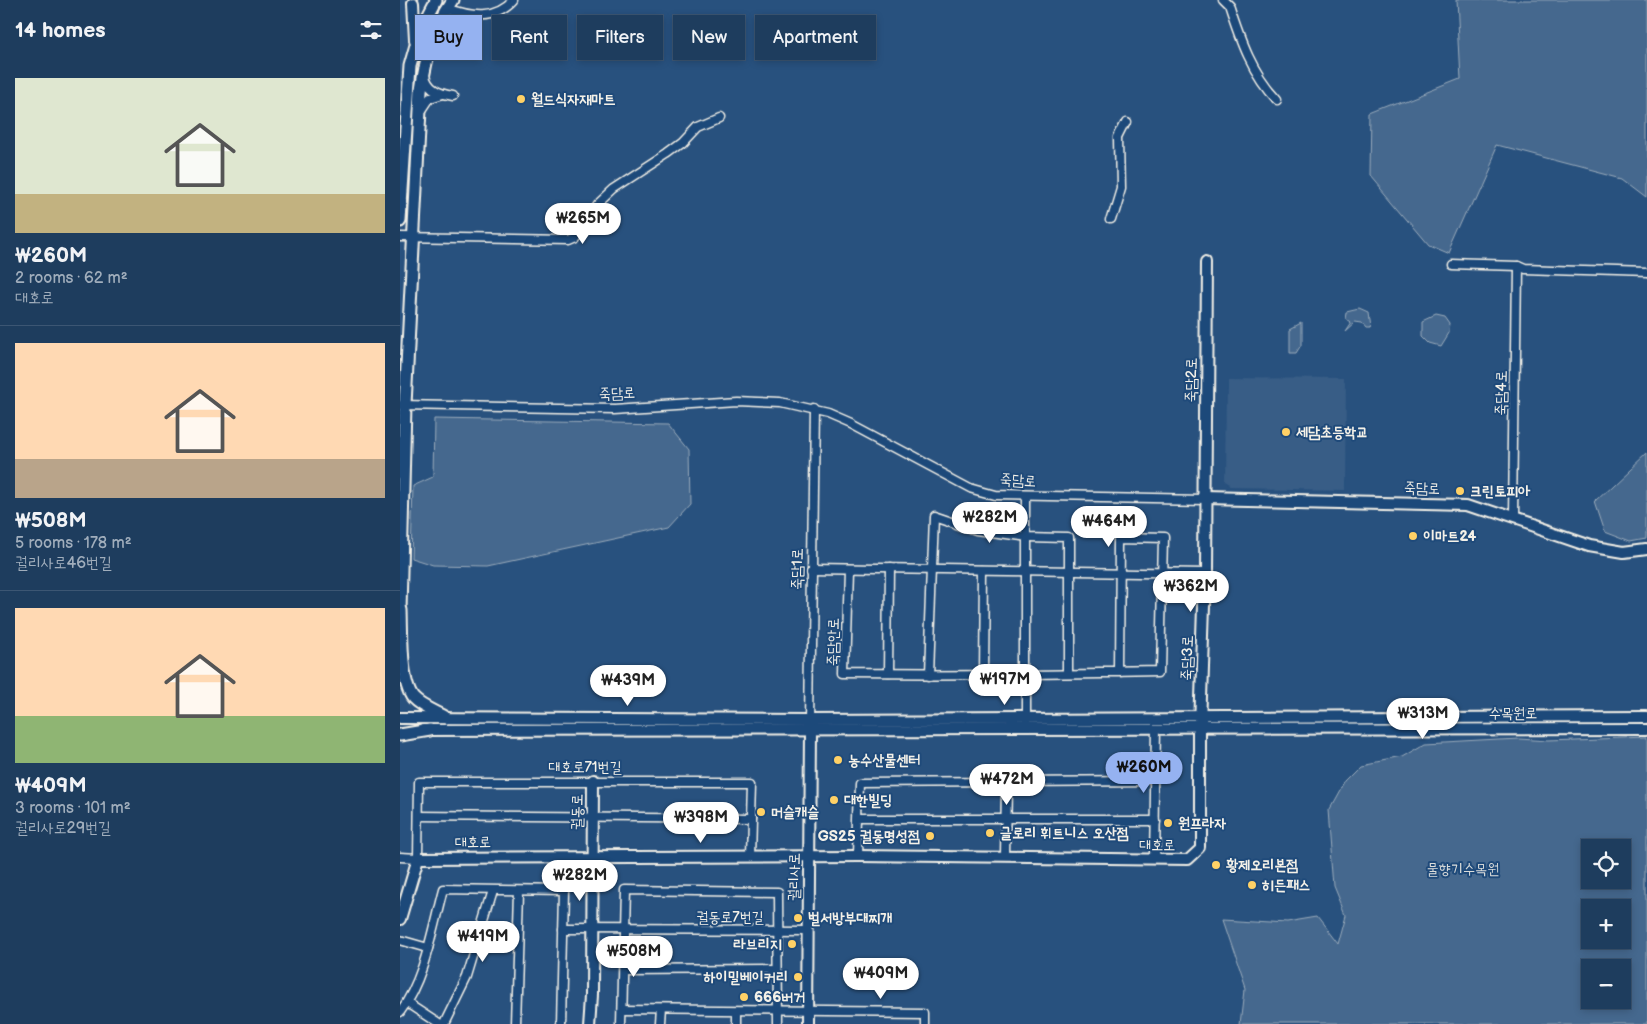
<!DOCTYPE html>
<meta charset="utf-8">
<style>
:root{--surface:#1e3d5e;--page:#264464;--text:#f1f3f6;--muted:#a1aebc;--line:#3c5673;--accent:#95b2f1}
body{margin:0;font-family:"Balsamiq Sans","Poor Story",sans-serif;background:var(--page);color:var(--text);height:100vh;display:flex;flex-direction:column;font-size:19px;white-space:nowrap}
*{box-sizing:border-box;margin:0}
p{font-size:16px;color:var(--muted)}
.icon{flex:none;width:28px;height:28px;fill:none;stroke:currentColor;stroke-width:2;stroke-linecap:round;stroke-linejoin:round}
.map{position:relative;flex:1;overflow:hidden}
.sheet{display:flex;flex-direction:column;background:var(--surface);width:400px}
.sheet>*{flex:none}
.top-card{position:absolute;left:15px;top:15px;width:475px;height:45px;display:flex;gap:10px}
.controls{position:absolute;left:1181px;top:839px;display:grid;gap:10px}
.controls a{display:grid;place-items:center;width:50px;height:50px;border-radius:0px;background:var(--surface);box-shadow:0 2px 8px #0003,0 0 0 1px var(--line);font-size:25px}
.price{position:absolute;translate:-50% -42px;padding:0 11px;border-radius:18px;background:#fff;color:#222;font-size:16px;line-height:32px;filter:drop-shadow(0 1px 2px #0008)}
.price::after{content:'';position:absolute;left:50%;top:30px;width:15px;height:11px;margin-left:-8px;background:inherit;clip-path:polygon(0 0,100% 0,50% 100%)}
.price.on{background:var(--accent);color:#111}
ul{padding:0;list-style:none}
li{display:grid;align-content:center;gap:10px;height:265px;padding:0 15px}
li+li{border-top:1px solid var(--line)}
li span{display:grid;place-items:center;height:155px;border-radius:0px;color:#555}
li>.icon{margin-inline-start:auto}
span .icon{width:90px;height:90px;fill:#fffc;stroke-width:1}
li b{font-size:21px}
h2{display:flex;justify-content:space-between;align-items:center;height:60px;padding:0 15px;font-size:21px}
.chip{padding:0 18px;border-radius:0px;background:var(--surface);box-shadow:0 2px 8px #0003,0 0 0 1px var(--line);font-size:18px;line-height:45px}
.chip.on{background:var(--accent);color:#111}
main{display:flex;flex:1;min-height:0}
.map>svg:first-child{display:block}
.built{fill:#375d86}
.green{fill:#45688e;stroke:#9cacbb;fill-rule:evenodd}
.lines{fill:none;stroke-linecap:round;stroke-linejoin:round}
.minor-casing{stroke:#f4f1e8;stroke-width:11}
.tertiary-casing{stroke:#f4f1e8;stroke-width:14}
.secondary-casing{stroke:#f4f1e8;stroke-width:15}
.minor{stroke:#1f4a7a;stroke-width:8}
.tertiary{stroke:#1f4a7a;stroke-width:10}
.secondary{stroke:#1f4a7a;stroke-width:11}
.poi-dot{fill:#ffd166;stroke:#1f4a7a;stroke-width:2}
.labels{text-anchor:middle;stroke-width:4;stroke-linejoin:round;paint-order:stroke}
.poi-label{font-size:15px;font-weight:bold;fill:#f4f1e8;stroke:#1f4a7a;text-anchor:start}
.street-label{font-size:15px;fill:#f4f1e8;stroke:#1f4a7a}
.park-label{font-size:15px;fill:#dadcda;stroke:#1f4a7a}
</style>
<main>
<section class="sheet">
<h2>14 homes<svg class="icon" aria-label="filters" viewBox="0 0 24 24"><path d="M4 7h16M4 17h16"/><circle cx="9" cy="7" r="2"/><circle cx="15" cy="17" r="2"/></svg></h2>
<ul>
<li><span style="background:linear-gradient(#dfe7d0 75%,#c2b280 0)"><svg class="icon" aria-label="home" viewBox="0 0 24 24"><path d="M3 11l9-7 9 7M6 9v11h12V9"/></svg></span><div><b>₩260M</b><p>2 rooms · 62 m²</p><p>대호로</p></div></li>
<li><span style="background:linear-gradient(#ffd9b3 75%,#b9a48a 0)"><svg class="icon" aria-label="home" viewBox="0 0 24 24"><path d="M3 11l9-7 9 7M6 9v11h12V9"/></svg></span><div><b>₩508M</b><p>5 rooms · 178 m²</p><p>궐리사로46번길</p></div></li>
<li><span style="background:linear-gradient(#ffd9b3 70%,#8fb573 0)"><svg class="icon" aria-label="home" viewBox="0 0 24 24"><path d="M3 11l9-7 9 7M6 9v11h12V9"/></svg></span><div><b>₩409M</b><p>3 rooms · 101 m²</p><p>궐리사로29번길</p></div></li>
</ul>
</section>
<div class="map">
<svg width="1247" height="1024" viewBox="0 0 1247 1024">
<rect width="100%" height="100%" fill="#28517e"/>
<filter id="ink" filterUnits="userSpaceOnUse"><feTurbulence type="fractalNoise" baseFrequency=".02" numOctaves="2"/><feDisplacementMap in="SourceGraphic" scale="10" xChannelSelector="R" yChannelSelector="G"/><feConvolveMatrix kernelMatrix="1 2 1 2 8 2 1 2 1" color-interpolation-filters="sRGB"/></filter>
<g filter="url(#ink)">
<polygon class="built" points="826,378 946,379 945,491 832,489 825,485"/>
<g class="green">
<polygon points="1056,0 1247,0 1247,197 1222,178 1097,145 1049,253 1028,244 971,176 972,114 1060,79"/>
<polygon points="960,309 969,313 971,328 966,328 962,323 955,322 945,331 951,322 946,318 947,312"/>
<polygon points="1036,316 1045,318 1050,325 1049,333 1041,346 1030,343 1023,336 1023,322"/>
<polygon points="901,323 901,345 896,353 890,353 890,329"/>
<polygon points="34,419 268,423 289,449 290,504 269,527 88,566 33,565 11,558 13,486 33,477"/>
<polygon points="1247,452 1247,538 1231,541 1205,531 1195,501"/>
<path d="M1247,736V1024H841L845,990L821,919L888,923L918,918L938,944L946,915L935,888L929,810L945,781L961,765L1002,757L1026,743L1118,738L1149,740ZM1190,848H1222V880H1190ZM1190,908H1222V940H1190ZM1190,968H1222V1000H1190Z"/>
</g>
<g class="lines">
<defs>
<g id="minor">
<path d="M823,0L830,7C841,41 852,73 877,99"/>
<path d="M47,8C71,17 95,21 114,0"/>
<path d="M25,75C27,89 40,94 53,96"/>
<polyline points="22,110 30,98 43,94"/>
<polyline points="711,219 721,186 720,138 728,122"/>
<polyline points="0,237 168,240 175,237 197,205 214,189 268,154 283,143 298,127 319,118"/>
<polyline points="1051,264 1116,266 1123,269 1247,273"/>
<polyline points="1,405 215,409 336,401 380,403 428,414 451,424 571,488 596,495 805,499"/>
<polyline points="1113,520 1116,266"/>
<polyline points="411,568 805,574"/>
<path d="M448,569L445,674C550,675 655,674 760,672L763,538L721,537L720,673"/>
<polyline points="583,673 584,571"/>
<polyline points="488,674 489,569"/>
<polyline points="528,675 534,515 578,530 626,537 669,538 669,673"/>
<polyline points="625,724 625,496"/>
<polyline points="410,725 414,409"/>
<polyline points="606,782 755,781"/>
<polyline points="19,816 351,819"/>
<polyline points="460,819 755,819"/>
<polyline points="458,856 460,783 606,782 605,858"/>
<polyline points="0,857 18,858 19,782 352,782 350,857"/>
<polyline points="754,860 756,728"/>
<polyline points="163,929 408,930"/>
<polyline points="0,940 28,948"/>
<polyline points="223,970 377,969"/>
<polyline points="7,1003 39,1024"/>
<polyline points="222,1009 525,1012 525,1024"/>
<path d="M0,1012C25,978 32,930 43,889L164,891L161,1024"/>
<polyline points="44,1024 67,977 93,891"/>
<polyline points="115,1024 119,891"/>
<polyline points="221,1024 224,890 377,892 378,1024"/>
<polyline points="260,1024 261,1010"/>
<polyline points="336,1024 336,1011"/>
</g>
<g id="tertiary">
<polyline points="13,3 15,40"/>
<polyline points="805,499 1068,505 1189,546 1224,552 1247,549"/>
<polyline points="0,718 410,720 1247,716"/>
<polyline points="23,730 1247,728"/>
<polyline points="0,919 18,858 458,856 787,860 800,848 800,728 805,574 807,262"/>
<polyline points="190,1024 192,995 193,781"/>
<polyline points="408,1024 410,730"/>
</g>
<g id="secondary">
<polyline points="0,221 10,66 20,31 36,0"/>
<path d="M1,610C2,632 0,681 13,698C21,707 36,712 46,718"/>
<path d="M0,612L5,405L21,90C26,57 33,28 53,0"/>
<polyline points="0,735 30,730"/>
</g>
</defs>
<use href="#minor" class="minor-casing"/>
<use href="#tertiary" class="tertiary-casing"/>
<use href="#secondary" class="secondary-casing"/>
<use href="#minor" class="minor"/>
<use href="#tertiary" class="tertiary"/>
<use href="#secondary" class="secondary"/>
</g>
</g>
<g class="poi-dot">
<circle cx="121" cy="99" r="5"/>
<circle cx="886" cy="432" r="5"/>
<circle cx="1060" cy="491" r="5"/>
<circle cx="1013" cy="536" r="5"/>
<circle cx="438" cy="760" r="5"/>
<circle cx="434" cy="800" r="5"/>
<circle cx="361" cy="812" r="5"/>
<circle cx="768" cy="823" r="5"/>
<circle cx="590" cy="833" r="5"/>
<circle cx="530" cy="836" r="5"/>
<circle cx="816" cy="865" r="5"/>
<circle cx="852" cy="885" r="5"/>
<circle cx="398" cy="918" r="5"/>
<circle cx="392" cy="944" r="5"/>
<circle cx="398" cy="977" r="5"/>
<circle cx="344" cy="997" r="5"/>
</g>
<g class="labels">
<g class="poi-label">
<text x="131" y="104">월드식자재마트</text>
<text x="896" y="437">세담초등학교</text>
<text x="1070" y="496">크린토피아</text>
<text x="1023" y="541">이마트24</text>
<text x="448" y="765">농수산물센터</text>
<text x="444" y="805">대한빌딩</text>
<text x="371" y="817">머슬캐슬</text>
<text x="778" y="828">원프라자</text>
<text x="600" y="838">글로리 휘트니스 오산점</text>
<text x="520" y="841" text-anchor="end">GS25 궐동명성점</text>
<text x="826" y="870">황제오리본점</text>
<text x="862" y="890">히든패스</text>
<text x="408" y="923">벌서방부대찌개</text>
<text x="382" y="949" text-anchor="end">라브리지</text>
<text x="388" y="982" text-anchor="end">하이밀베이커리</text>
<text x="354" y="1002">666버거</text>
</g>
<g class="street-label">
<text transform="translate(791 380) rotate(-89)" y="5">죽담2로</text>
<text transform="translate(217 393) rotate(-2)" y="5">죽담로</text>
<text transform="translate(1101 393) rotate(-89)" y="5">죽담4로</text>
<text transform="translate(618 480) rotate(4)" y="5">죽담로</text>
<text transform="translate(1022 488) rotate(2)" y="5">죽담로</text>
<text transform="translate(397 569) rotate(-89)" y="5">죽담1로</text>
<text transform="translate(433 642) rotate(-89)" y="5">죽담안로</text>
<text transform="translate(787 658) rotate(-88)" y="5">죽담3로</text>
<text x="1113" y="718">수목원로</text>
<text x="185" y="772">대호로71번길</text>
<text transform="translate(177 812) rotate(-89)" y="5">궐동로</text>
<text transform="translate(73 842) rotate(-1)" y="5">대호로</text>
<text x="757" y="850">대호로</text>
<text transform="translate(394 877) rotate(-89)" y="5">궐리사로</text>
<text x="330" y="922">궐동로7번길</text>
</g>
<g class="park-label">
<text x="1063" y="874">물향기수목원</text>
</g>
</g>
</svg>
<div class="controls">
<a><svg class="icon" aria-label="locate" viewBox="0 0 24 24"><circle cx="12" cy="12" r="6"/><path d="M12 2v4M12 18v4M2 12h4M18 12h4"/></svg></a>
<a>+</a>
<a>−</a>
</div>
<b class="price" style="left:183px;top:245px">₩265M</b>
<b class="price" style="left:590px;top:544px">₩282M</b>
<b class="price" style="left:709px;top:548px">₩464M</b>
<b class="price" style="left:791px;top:613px">₩362M</b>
<b class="price" style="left:605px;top:706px">₩197M</b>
<b class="price" style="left:228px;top:707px">₩439M</b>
<b class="price" style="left:1023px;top:740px">₩313M</b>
<b class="price on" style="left:744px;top:794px">₩260M</b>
<b class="price" style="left:607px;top:806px">₩472M</b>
<b class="price" style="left:301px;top:844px">₩398M</b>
<b class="price" style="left:180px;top:902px">₩282M</b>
<b class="price" style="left:83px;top:963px">₩419M</b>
<b class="price" style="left:234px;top:978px">₩508M</b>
<b class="price" style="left:481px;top:1000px">₩409M</b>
<div class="top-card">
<a class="chip on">Buy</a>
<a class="chip">Rent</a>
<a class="chip">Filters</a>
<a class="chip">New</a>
<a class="chip">Apartment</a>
</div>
</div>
</main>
